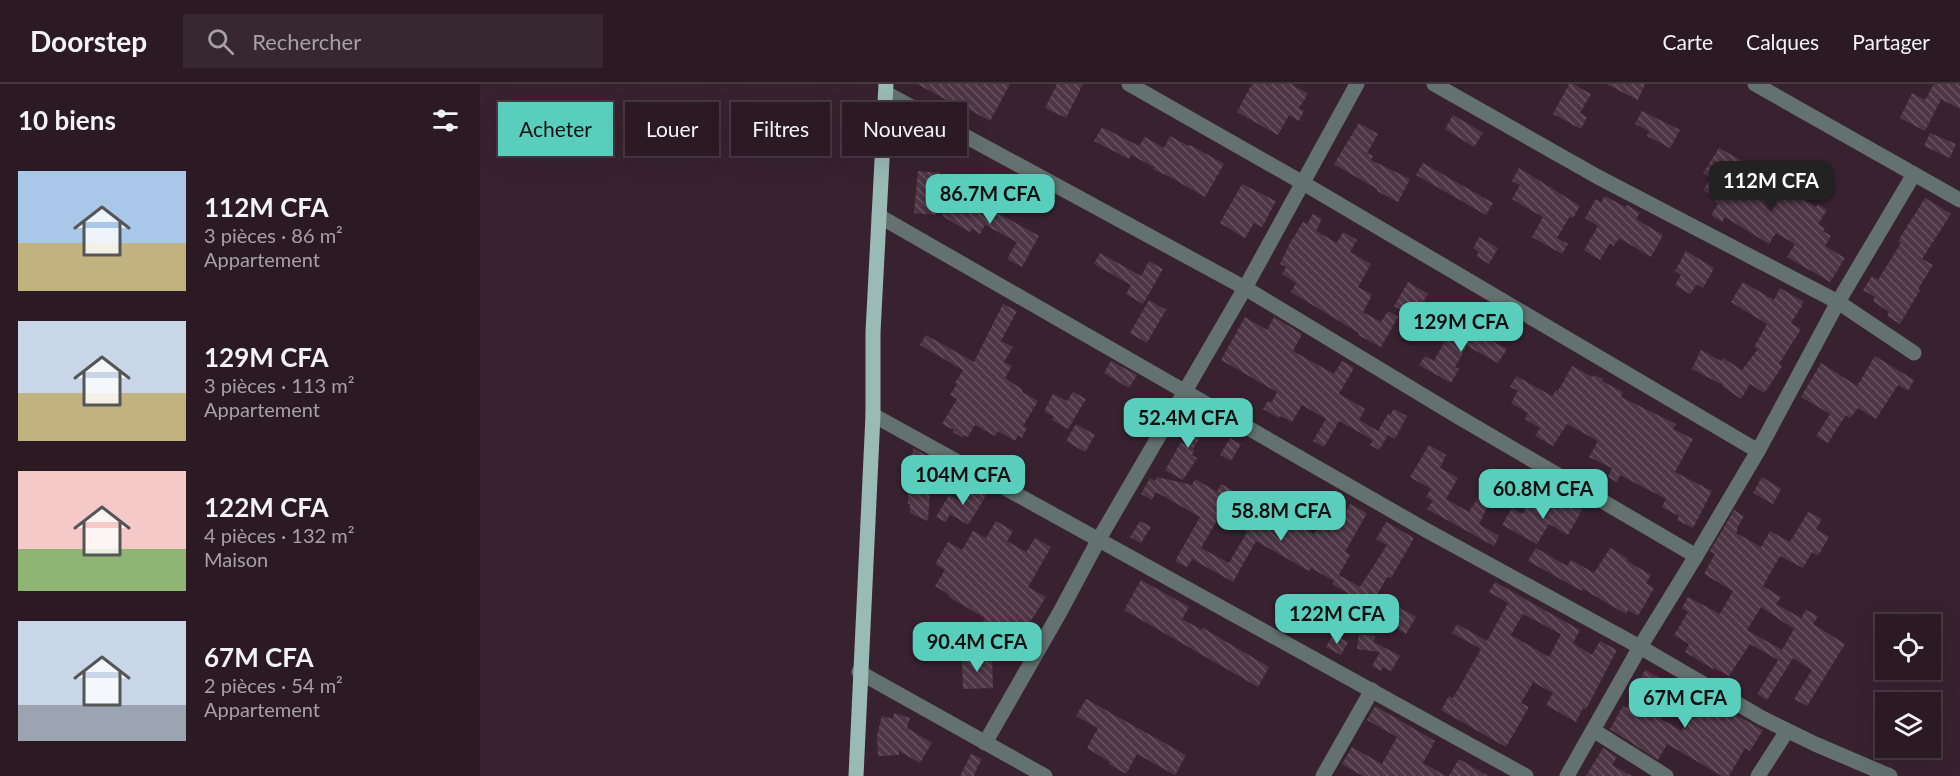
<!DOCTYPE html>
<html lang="fr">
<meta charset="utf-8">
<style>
:root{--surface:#2b1a24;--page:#372731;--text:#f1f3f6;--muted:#a6a1a6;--line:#473841;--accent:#5acebd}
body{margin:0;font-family:Lato,sans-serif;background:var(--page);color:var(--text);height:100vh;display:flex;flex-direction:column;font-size:22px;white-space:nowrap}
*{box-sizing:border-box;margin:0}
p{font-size:20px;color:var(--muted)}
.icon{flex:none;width:33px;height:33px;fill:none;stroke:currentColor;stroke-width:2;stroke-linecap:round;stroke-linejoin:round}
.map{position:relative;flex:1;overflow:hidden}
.side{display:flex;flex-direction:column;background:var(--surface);width:480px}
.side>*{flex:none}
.banner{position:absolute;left:18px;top:18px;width:570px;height:54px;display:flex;gap:12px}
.buttons{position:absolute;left:1395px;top:530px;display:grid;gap:12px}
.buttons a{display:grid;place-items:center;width:66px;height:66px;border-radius:0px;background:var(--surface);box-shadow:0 6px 24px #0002,0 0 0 2px var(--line);font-size:30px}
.price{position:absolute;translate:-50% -51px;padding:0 14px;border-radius:12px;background:var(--accent);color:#111;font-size:20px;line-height:39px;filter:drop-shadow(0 2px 3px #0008)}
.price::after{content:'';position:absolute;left:50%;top:36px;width:18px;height:14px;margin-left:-9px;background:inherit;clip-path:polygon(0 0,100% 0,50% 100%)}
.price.current{background:#222;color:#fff}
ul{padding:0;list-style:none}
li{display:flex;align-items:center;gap:18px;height:150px;padding:0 18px}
li span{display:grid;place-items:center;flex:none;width:168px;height:120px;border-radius:0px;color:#555}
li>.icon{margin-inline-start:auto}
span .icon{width:72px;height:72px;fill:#fffc;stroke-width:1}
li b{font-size:26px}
h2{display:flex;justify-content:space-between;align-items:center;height:72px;padding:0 18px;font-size:26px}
.chip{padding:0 21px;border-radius:0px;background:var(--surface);box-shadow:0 6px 24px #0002,0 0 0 2px var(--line);font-size:21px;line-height:54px}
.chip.current{background:var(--accent);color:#111}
header{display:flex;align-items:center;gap:36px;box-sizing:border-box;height:84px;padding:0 30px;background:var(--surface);border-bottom:2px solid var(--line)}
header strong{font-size:28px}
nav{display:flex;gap:33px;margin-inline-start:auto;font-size:21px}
.search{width:420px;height:54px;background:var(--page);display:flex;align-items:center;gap:15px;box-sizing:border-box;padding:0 21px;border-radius:0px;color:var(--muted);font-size:22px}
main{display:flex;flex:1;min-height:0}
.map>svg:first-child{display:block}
.building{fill:url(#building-back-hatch);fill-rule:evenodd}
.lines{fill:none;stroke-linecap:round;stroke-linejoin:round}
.minor{stroke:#63726f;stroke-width:15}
.major{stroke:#9abab4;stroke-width:15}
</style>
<header>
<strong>Doorstep</strong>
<div class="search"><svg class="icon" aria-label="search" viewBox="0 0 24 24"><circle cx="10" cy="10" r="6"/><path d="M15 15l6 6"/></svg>Rechercher</div>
<nav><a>Carte</a><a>Calques</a><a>Partager</a></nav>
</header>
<main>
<section class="side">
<h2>10 biens<svg class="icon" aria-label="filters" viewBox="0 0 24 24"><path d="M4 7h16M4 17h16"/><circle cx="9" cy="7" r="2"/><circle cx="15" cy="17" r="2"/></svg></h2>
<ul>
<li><span style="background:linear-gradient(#a9c7e8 60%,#c2b280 0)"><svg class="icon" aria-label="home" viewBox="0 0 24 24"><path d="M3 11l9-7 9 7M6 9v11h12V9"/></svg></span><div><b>112M CFA</b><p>3 pièces · 86 m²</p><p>Appartement</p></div></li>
<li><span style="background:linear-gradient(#c9d6e8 60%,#c2b280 0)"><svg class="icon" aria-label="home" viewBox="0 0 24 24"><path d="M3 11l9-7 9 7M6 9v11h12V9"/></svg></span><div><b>129M CFA</b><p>3 pièces · 113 m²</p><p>Appartement</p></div></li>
<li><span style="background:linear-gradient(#f6c9c9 65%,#8fb573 0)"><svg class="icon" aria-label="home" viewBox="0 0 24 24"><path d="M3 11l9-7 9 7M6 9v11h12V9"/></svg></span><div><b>122M CFA</b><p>4 pièces · 132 m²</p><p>Maison</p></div></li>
<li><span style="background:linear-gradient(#c9d6e8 70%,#9aa5b1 0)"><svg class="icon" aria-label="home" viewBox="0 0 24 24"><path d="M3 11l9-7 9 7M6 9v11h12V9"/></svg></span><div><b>67M CFA</b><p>2 pièces · 54 m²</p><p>Appartement</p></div></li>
</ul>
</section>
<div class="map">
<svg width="1480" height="692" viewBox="0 0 1480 692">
<defs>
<pattern id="building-back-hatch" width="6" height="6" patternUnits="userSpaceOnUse" patternTransform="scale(1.5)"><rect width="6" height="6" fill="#4f3644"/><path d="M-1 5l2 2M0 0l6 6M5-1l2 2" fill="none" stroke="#695360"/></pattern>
</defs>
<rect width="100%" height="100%" fill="#392230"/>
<g class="building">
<polygon points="437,0 530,0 510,37 488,25 487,27"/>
<polygon points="577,0 603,0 586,34 565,24"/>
<polygon points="772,0 811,0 828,10 819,24 824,27 819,37 809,31 798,51 757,28"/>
<polygon points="1089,0 1093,0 1111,10 1100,29 1107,33 1101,45 1073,30"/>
<polygon points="1126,0 1165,0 1158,16"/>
<polygon points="1454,0 1480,0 1480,25 1461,15 1445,47 1420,34 1432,9 1445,16"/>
<polygon points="1162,27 1200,46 1190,64 1167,52 1169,47 1155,40"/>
<polygon points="973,31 1003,49 994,63 965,45"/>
<polygon points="879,39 898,50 887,69 893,72 891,76 930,95 918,118 897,107 897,105 854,80"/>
<polygon points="622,43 659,62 665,53 684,64 690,52 709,62 710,61 744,80 725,113 690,93 673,85 674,83 651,71 649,75 614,57"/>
<polygon points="1450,49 1476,60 1470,74 1444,62"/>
<polygon points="1239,64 1273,83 1272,85 1292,97 1293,95 1336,123 1338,120 1347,126 1338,140 1345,144 1343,147 1351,152 1345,162 1365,174 1350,198 1307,173 1315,160 1296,149 1289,160 1245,133 1242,138 1231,131 1238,120 1234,117 1236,114 1223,106 1231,94 1223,89"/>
<polygon points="943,79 1013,119 1006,131 936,91"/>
<polygon points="1039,84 1100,122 1093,134 1090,132 1077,154 1088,160 1082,170 1052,153 1063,133 1032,115 1040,101 1032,97"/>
<polygon points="438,87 460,89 456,131 434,129"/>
<polygon points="762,100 796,117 782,143 774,139 765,154 740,139"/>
<polygon points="477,106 559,152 542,183 527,175 537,158 505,141 500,150 492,145 490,148 462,132"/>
<polygon points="1125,112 1145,123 1147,121 1160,129 1156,135 1183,151 1171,173 1139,154 1134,162 1130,159 1120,176 1104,166 1118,142 1105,134 1116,115 1121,118"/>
<polygon points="1445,114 1471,130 1442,175 1453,181 1438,205 1440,206 1420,240 1407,232 1409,228 1393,217 1395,213 1383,206 1392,192 1398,196 1421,159 1418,157"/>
<polygon points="833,130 842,135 836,147 857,159 863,148 877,156 870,168 891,180 878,203 892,211 883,228 901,238 908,227 918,233 901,263 878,251 879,249 811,208 816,199 802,190 806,183 800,180 810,159 823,138 827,140"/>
<polygon points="999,153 1018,164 1009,180 996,172 999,168 993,164"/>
<polygon points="1206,167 1234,184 1223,204 1217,200 1210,210 1195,201 1201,191 1195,187"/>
<polygon points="620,169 661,192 669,177 683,185 663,220 646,210 651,201 614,180"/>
<polygon points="928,198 948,210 934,234 914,222"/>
<polygon points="1263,198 1294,216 1300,204 1324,218 1311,239 1321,245 1299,280 1302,282 1292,298 1284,309 1270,300 1261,315 1242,302 1243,301 1212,285 1221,266 1241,277 1243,274 1262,286 1278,265 1274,263 1287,240 1251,218"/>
<polygon points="669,216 686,226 667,259 650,249"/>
<polygon points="523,220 537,227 521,257 533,263 524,278 532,282 525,294 543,306 542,308 558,317 543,342 547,344 542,354 538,351 535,357 518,347 515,352 495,341 488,353 484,351 483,354 473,348 474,346 462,340 477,315 470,311 477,300 475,299 483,286 440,261 446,251 494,278"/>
<polygon points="765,233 787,246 794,233 822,250 813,267 854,290 862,277 874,284 859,310 885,325 879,336 898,347 908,330 910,331 914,325 927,332 915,355 908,351 899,366 890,361 893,356 859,337 844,363 833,357 846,335 822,321 812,338 800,332 799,334 783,325 788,317 792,318 797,308 741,276"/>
<polygon points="982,240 1027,265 1018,279 987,262 975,283 979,285 971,299 939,281 945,272 954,277 967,253 972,256"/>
<polygon points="1395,272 1434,296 1428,307 1418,301 1396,335 1378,324 1370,334 1366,331 1348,359 1336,352 1350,330 1321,313 1341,279 1377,302"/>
<polygon points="631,277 657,291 649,304 624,289"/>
<polygon points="1092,282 1112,293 1114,291 1123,295 1122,297 1143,308 1141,313 1196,340 1193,345 1213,355 1195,388 1232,407 1213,444 1197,436 1199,432 1182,423 1186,415 1140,391 1137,398 1128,393 1132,384 1109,373 1118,357 1087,340 1073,362 1055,352 1060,344 1045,335 1048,329 1031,319 1038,307 1030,303 1036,292 1072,312 1076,306 1078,307"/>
<polygon points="593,308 606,315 588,345 572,336 574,333 564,327 573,310 587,317"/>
<polygon points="662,317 675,325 658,354 644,347"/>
<polygon points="721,328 732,335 713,365 715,366 712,371 717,374 703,396 685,386 701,358 704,360"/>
<polygon points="596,340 615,351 605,368 586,357"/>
<polygon points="750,354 761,360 751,377 740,371"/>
<polygon points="949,361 966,371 960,384 978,394 966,415 989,428 999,412 1010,418 999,440 1019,452 1014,462 947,425 953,417 946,413 951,405 930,393"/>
<polygon points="433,364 452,375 448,437 430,429 430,420 428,420 429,385 432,385"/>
<path d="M677,393L712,401L715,395L737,408L741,400L769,415L760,430L785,444L795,428L834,450L842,436L856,444L870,420L887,429L865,468L870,471L859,491L880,503L907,461L896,455L906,438L934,454L911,494L907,493L897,511L936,533L926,550L911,541L915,536L864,507L852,500L854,497L831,484L829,487L776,457L753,498L712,475L707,483L695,477L720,433L676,408L672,416L661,410L670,394L675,397ZM739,433L767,448L749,479L721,464Z"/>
<polygon points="1282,393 1301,405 1293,420 1273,409"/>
<polygon points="491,400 507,410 488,441 470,430 466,438 456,433 469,411 481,418"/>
<polygon points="1077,412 1102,426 1088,451 1069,440 1057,460 1022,441 1032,424 1042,430 1048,420 1067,431"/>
<path d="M1254,426L1264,432L1257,444L1258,445L1256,449L1281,463L1290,447L1310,458L1328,428L1342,435L1336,445L1349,453L1338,472L1332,468L1323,484L1300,472L1283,502L1301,513L1296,520L1321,534L1326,526L1338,532L1333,540L1365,560L1327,622L1314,615L1332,586L1313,574L1287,616L1277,610L1298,576L1270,560L1249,592L1234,584L1233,585L1205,568L1209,560L1194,551L1208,528L1202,524L1208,513L1240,530L1253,507L1224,490L1235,470L1230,467ZM1281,523L1314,545L1302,566L1267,546Z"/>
<polygon points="516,437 533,447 527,457 546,468 555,454 571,463 548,503 566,513 545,546 541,544 535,554 520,546 518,549 502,540 505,534 469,513 469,511 455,502 465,486 455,480 468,458 482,466 493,447 506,454"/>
<polygon points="660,437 671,443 661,459 650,453"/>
<polygon points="1056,464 1087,482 1091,476 1114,489 1130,464 1148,475 1147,477 1171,491 1166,499 1174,504 1158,532 1148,526 1146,530 1103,505 1102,507 1048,477"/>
<polygon points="661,496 709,523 702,535 722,546 723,544 789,583 778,603 644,526"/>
<path d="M1015,498L1100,546L1093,559L1112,571L1120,557L1137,566L1106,625L1103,624L1096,638L1066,621L1073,609L1053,598L1041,619L1049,623L1026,663L961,626L969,612L973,614L1001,565L972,549L977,540L1007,557L1028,519L1009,508ZM1043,530L1081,550L1069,573L1031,551Z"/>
<polygon points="820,521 835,525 829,548 815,545"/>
<polygon points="853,550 868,558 861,571 846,563"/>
<polygon points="879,550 895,552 894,558 920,572 911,587 903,583 901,587 892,582 900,568 877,565"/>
<polygon points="512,574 513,604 483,605 482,575"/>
<polygon points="1165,586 1189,599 1175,626 1184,630 1181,635 1202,647 1203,644 1205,646 1223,613 1283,646 1270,667 1265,664 1249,692 1242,692 1187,660 1178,676 1130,645 1143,622 1147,624"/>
<polygon points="606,615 706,671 695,691 657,670 646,690 629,680 630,678 607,664 618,644 596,632"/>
<polygon points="895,622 955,657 943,679 966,692 883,692 862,680 872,663 902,680 917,653 887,636"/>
<polygon points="414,629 430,634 427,644 452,659 440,679 419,667 419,671 398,672 397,651 402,632 413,635"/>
<polygon points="1123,664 1137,673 1132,681 1152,692 1106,692"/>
<polygon points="491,670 502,675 497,684 494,692 480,692"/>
<polygon points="979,675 1008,692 969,692"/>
</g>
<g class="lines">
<g class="minor">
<polyline points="649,0 823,99 1278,367"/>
<polyline points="954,0 1118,93 1358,218 1434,269"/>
<polyline points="1275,0 1480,116"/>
<polyline points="406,9 765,204 977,332 1216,472"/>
<polyline points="399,132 944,445 1160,563 1282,634 1335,660 1410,692"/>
<polyline points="393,331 1046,692"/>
<polyline points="379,588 565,692"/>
<polyline points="1113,646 1186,692"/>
<polyline points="505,659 580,528 619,455 765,204 877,0"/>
<polyline points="843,692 892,606"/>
<polyline points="1087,692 1160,563 1216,472 1278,367 1358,218 1434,90"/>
<polyline points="1278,692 1307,647"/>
</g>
<polyline class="major" points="376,692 393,331 393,248 406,0"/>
</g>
</svg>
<div class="buttons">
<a><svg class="icon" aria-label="locate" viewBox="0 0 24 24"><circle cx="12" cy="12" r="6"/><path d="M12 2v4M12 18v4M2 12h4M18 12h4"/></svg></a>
<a><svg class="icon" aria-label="layers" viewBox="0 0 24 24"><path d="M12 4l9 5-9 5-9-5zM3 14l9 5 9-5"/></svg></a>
</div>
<b class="price current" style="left:1291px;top:128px">112M CFA</b>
<b class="price" style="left:510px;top:141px">86.7M CFA</b>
<b class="price" style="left:981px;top:269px">129M CFA</b>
<b class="price" style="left:708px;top:365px">52.4M CFA</b>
<b class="price" style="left:483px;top:422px">104M CFA</b>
<b class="price" style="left:1063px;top:436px">60.8M CFA</b>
<b class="price" style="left:801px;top:458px">58.8M CFA</b>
<b class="price" style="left:857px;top:561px">122M CFA</b>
<b class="price" style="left:497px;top:589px">90.4M CFA</b>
<b class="price" style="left:1205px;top:645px">67M CFA</b>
<div class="banner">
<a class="chip current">Acheter</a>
<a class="chip">Louer</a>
<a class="chip">Filtres</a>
<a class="chip">Nouveau</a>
</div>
</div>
</main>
